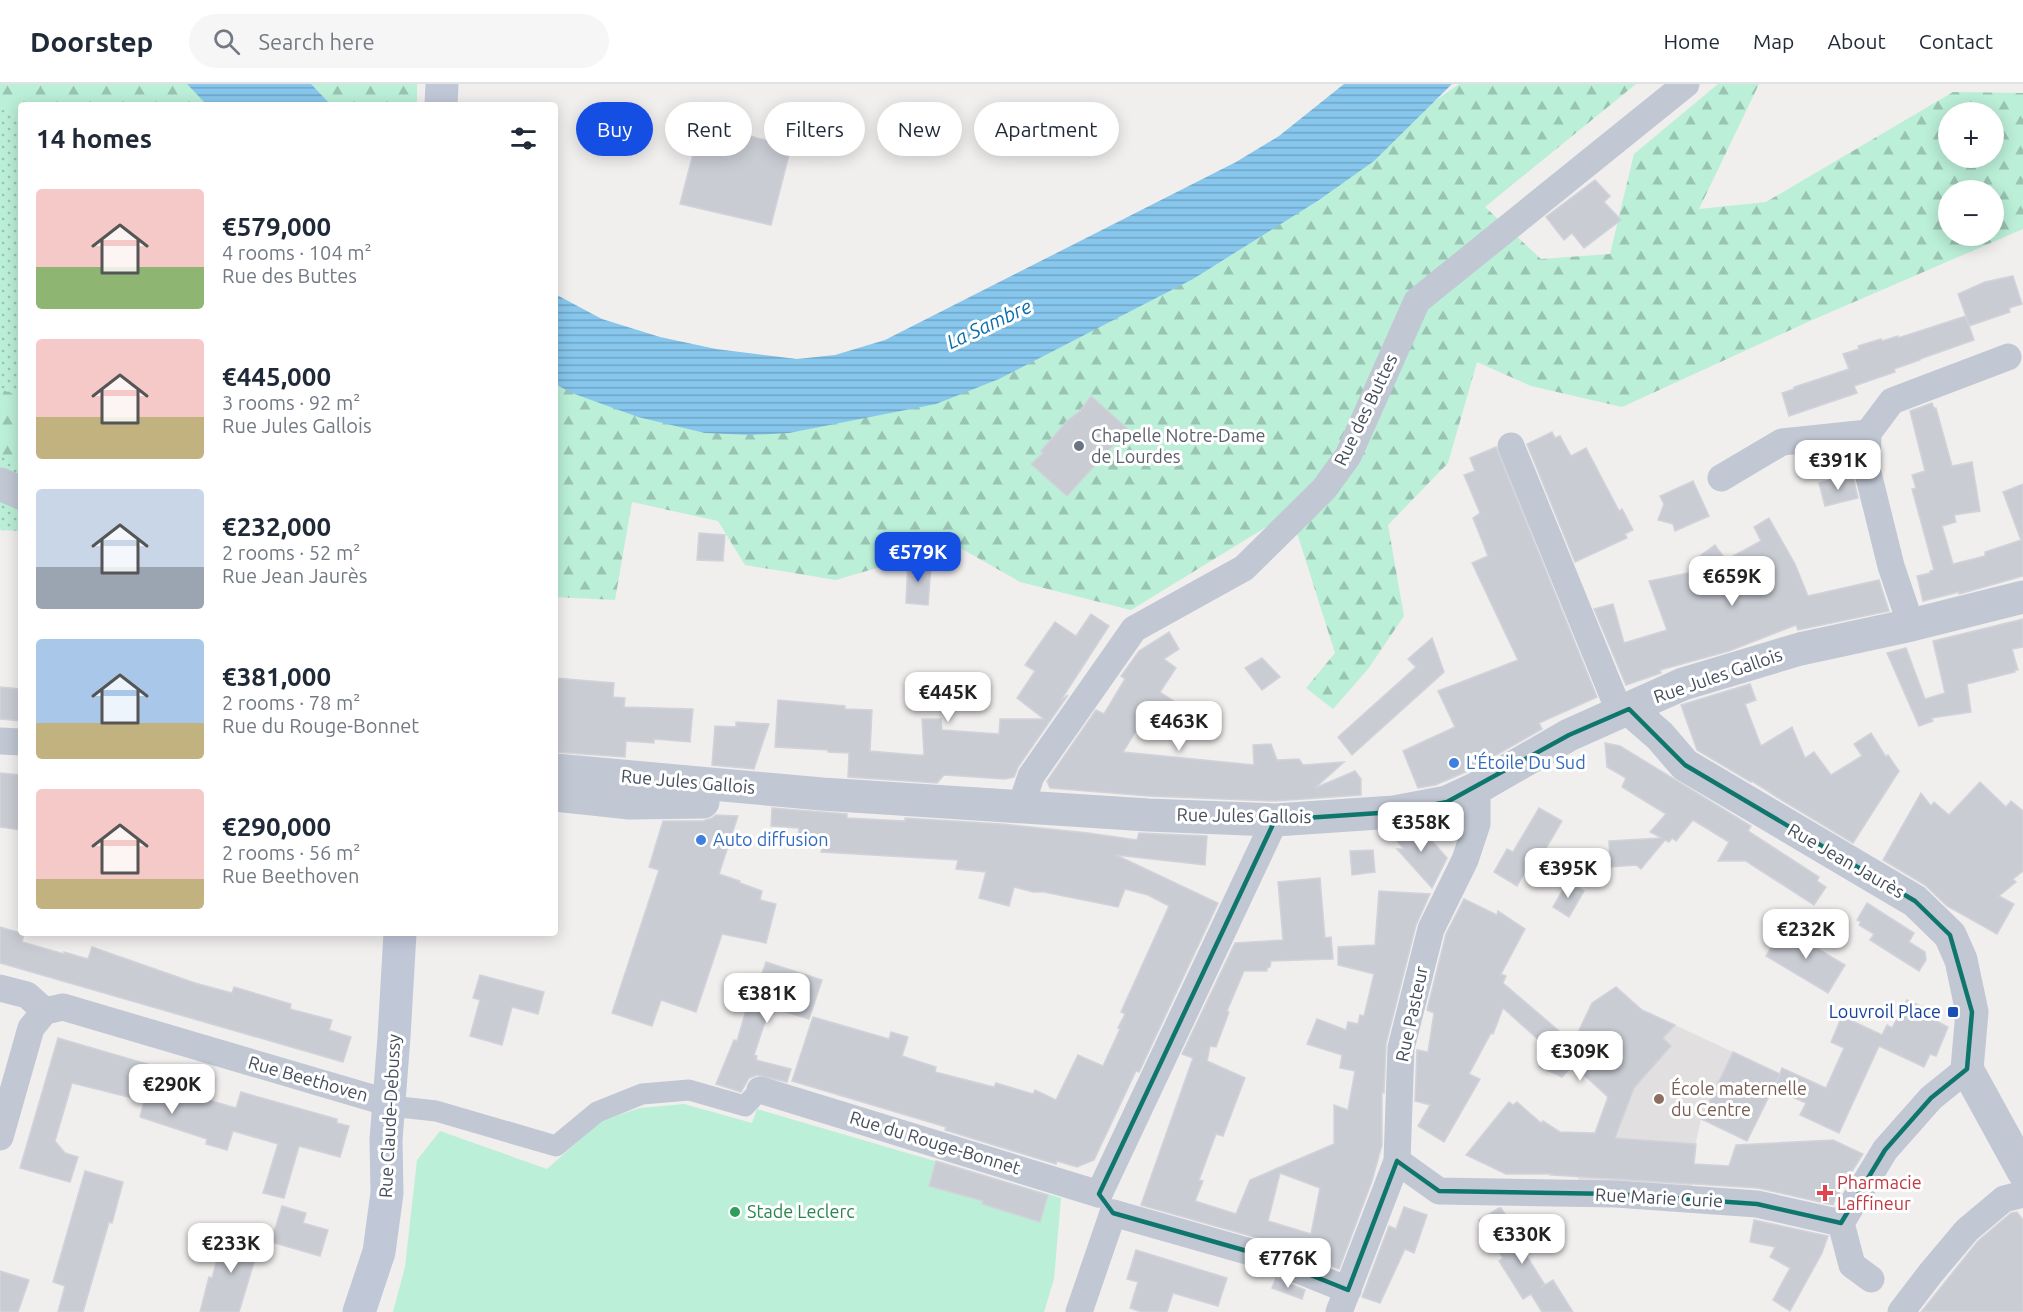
<!DOCTYPE html>
<meta charset="utf-8">
<style>
:root{--surface:#fff;--page:#f6f6f7;--text:#1f2937;--muted:#747a83;--line:#e0e1e3;--accent:#154ee3}
body{margin:0;font-family:Ubuntu,sans-serif;background:var(--page);color:var(--text);height:100vh;display:flex;flex-direction:column;font-size:22px;white-space:nowrap}
*{box-sizing:border-box;margin:0}
p{font-size:20px;color:var(--muted)}
.icon{flex:none;width:33px;height:33px;fill:none;stroke:currentColor;stroke-width:2;stroke-linecap:round;stroke-linejoin:round}
.map{position:relative;flex:1;overflow:hidden}
.sheet{position:absolute;left:18px;top:18px;width:540px;height:834px;display:flex;flex-direction:column;background:var(--surface);border-radius:6px;box-shadow:0 3px 15px #0003}
.sheet>*{flex:none}
.guide{position:absolute;left:576px;top:18px;width:570px;height:54px;display:flex;gap:12px}
.fabs{position:absolute;left:1938px;top:18px;display:grid;gap:12px}
.fabs a{display:grid;place-items:center;width:66px;height:66px;border-radius:50%;background:var(--surface);box-shadow:0 3px 15px #0003;font-size:30px}
.price{position:absolute;translate:-50% -51px;padding:0 14px;border-radius:12px;background:#fff;color:#222;font-size:20px;line-height:39px;filter:drop-shadow(0 2px 3px #0008)}
.price::after{content:'';position:absolute;left:50%;top:36px;width:18px;height:14px;margin-left:-9px;background:inherit;clip-path:polygon(0 0,100% 0,50% 100%)}
.price.on{background:var(--accent);color:#fff}
ul{padding:0;list-style:none}
li{display:flex;align-items:center;gap:18px;height:150px;padding:0 18px}
li span{display:grid;place-items:center;flex:none;width:168px;height:120px;border-radius:6px;color:#555}
li>.icon{margin-inline-start:auto}
span .icon{width:72px;height:72px;fill:#fffc;stroke-width:1}
li b{font-size:26px}
h2{display:flex;justify-content:space-between;align-items:center;height:72px;padding:0 18px;font-size:26px}
.pill{padding:0 21px;border-radius:27px;background:var(--surface);box-shadow:0 3px 15px #0003;font-size:21px;line-height:54px}
.pill.on{background:var(--accent);color:#fff}
header{display:flex;align-items:center;gap:36px;box-sizing:border-box;height:84px;padding:0 30px;background:var(--surface);border-bottom:2px solid var(--line)}
header strong{font-size:28px}
nav{display:flex;gap:33px;margin-inline-start:auto;font-size:21px}
.search{width:420px;height:54px;background:var(--page);display:flex;align-items:center;gap:15px;box-sizing:border-box;padding:0 21px;border-radius:33px;color:var(--muted);font-size:22px}
.map>svg:first-child{display:block}
.education{fill:#e2dfe0}
.green{fill:url(#green-dots)}
.forest{fill:url(#forest-firs);fill-rule:evenodd}
.pitch{fill:#bbefd8}
.water{fill:url(#water-rules)}
.building{fill:#caccd4;stroke:#d2d3da;stroke-width:1.5;fill-rule:evenodd}
.lines{fill:none;stroke-linecap:round;stroke-linejoin:round}
.pedestrian{stroke:#c1c7d3;stroke-width:21}
.minor{stroke:#c1c7d3;stroke-width:27}
.tertiary{stroke:#c1c7d3;stroke-width:33}
.secondary{stroke:#c0c7d7;stroke-width:33}
.marked{fill:none;stroke:#0f766e;stroke-width:4.5;stroke-linejoin:round}
.worship-dot{fill:#6b7280;stroke:#fff;stroke-width:2}
.shop-dot{fill:#3f7fe0;stroke:#fff;stroke-width:2}
.transit-dot{fill:#1a4fb4;stroke:#fff;stroke-width:2}
.education-dot{fill:#8d6e63;stroke:#fff;stroke-width:2}
.health-dot{fill:#e0444e;stroke:#fff;stroke-width:2}
.leisure-dot{fill:#2e9e5b;stroke:#fff;stroke-width:2}
.labels{text-anchor:middle;stroke-width:6;stroke-linejoin:round;paint-order:stroke}
.street-label{font-size:18px;fill:#464e5c;stroke:#fff}
.worship-label{font-size:18px;fill:#5b616d;stroke:#fff;text-anchor:start}
.shop-label{font-size:18px;fill:#366cbe;stroke:#fff;text-anchor:start}
.transit-label{font-size:18px;fill:#164399;stroke:#fff;text-anchor:end}
.education-label{font-size:18px;fill:#785e54;stroke:#fff;text-anchor:start}
.health-label{font-size:18px;fill:#be3a42;stroke:#fff;text-anchor:start}
.leisure-label{font-size:18px;fill:#27864d;stroke:#fff;text-anchor:start}
.water-label{font-size:20px;font-style:italic;fill:#096fab;stroke:#fff}
</style>
<header>
<strong>Doorstep</strong>
<div class="search"><svg class="icon" aria-label="search" viewBox="0 0 24 24"><circle cx="10" cy="10" r="6"/><path d="M15 15l6 6"/></svg>Search here</div>
<nav><a>Home</a><a>Map</a><a>About</a><a>Contact</a></nav>
</header>
<div class="map">
<svg width="2023" height="1228" viewBox="0 0 2023 1228">
<defs>
<pattern id="green-dots" width="8" height="8" patternUnits="userSpaceOnUse" patternTransform="scale(1.5)"><rect width="8" height="8" fill="#bbefd8"/><path d="M2 2h.1M6 6h.1" fill="none" stroke="#9ac4b2" stroke-width="1.8" stroke-linecap="round"/></pattern>
<pattern id="forest-firs" width="22" height="20" patternUnits="userSpaceOnUse" patternTransform="scale(1.5)"><rect width="22" height="20" fill="#bbefd8"/><path d="M5 1l3.5 6h-7zM16 11l3.5 6h-7z" fill="#9ac4b2"/></pattern>
<pattern id="water-rules" width="6" height="5" patternUnits="userSpaceOnUse" patternTransform="scale(1.5)"><rect width="6" height="5" fill="#87c7ed"/><path d="M0 2.5h6" fill="none" stroke="#70a4c3"/></pattern>
</defs>
<rect width="100%" height="100%" fill="#f1eeee"/>
<polygon class="education" points="1649,929 1733,968 1701,1035 1693,1071 1695,1072 1692,1104 1578,1097 1580,1065 1589,1065 1614,995"/>
<polygon class="green" points="0,24 21,37 21,447 0,446"/>
<g class="forest">
<polygon points="0,0 417,0 417,21 21,21 21,37 0,24"/>
<path d="M1459,0H1636L1485,123L1541,175L1610,170L1634,70L1718,0H1759L1699,125L1766,118L1953,8L2023,9V145L1810,237L1622,323L1531,302L1477,278L1448,379L1388,441L1404,532L1368,585L1333,625L1306,604L1335,569L1298,452L1276,437L1131,526L1020,498L955,461L836,496L745,481L718,437L632,418L615,516L555,513V289L696,337L1308,107ZM1948,28H1994V74H1948ZM1948,106H1994V152H1948Z"/>
<polygon points="0,305 21,313 21,379 0,372"/>
</g>
<polygon class="pitch" points="684,1020 752,1039 757,1025 1061,1114 1054,1195 1044,1228 393,1228 405,1183 417,1076 440,1047 547,1085 602,1036 640,1024"/>
<g class="water">
<polygon points="187,0 311,0 331,21 207,21"/>
<polygon points="1344,0 1452,0 1374,77 1319,116 1193,195 999,295 936,320 789,349 750,351 705,349 638,333 572,309 555,300 555,210 602,235 660,253 716,265 797,275 835,271 885,256 1236,78 1279,52"/>
</g>
<g class="building">
<polygon points="701,39 791,63 771,141 680,120"/>
<polygon points="1595,96 1610,112 1604,118 1621,136 1584,164 1572,149 1564,156 1546,133"/>
<polygon points="2013,192 2022,220 2009,224 2010,228 1969,242 1966,233 1974,256 1920,275 1920,276 1894,285 1895,288 1854,302 1857,309 1789,332 1782,309 1794,305 1794,303 1849,285 1843,270 1859,265 1858,262 1881,255 1882,257 1898,252 1898,254 1966,232 1958,210 1985,198"/>
<polygon points="1091,312 1128,345 1067,412 1031,380 1043,369 1041,367 1067,337 1080,327"/>
<polygon points="1932,319 1934,324 1936,324 1952,382 1972,378 1980,427 1954,431 1956,438 1942,442 1953,480 1985,472 1985,468 2021,456 2003,408 2023,400 2023,492 1959,510 1959,508 1923,517 1917,492 1930,489 1930,487 1934,486 1912,405 1916,404 1912,391 1925,387 1910,327"/>
<polygon points="1552,348 1555,354 1560,352 1571,372 1586,364 1619,427 1622,425 1633,446 1625,450 1627,454 1575,478 1527,360"/>
<polygon points="1496,363 1597,613 1539,639 1542,645 1468,687 1435,701 1418,704 1403,667 1455,643 1438,607 1518,576 1472,479 1488,472 1473,434 1480,429 1464,391 1475,387 1470,374"/>
<polygon points="1843,392 1845,396 1853,393 1858,414 1825,422 1819,399"/>
<polygon points="1693,397 1709,432 1675,447 1673,440 1658,436 1664,420 1660,412"/>
<polygon points="1769,434 1795,480 1808,512 1879,496 1889,527 1798,546 1796,541 1729,567 1660,586 1661,589 1626,601 1594,525 1613,520 1624,559 1667,546 1649,497 1693,488 1690,479 1715,461 1726,476 1761,457 1754,443"/>
<polygon points="699,449 725,451 723,477 697,476"/>
<polygon points="908,476 931,481 928,521 906,519"/>
<polygon points="1091,530 1109,542 1061,616 1068,611 1018,683 1014,693 1005,695 944,691 937,699 848,693 849,669 828,668 828,666 775,663 778,616 845,622 845,625 872,626 870,667 916,671 924,671 922,635 941,635 942,646 999,650 1000,635 1044,635 1017,614 1035,587 1025,581 1055,538 1076,552"/>
<polygon points="2023,535 2023,563 2012,565 2018,586 2015,586 2015,588 1967,600 1971,628 1931,634 1933,637 1919,642 1887,569 1906,564 1925,615 1945,609 1933,557"/>
<polygon points="1169,548 1179,565 1164,575 1176,584 1160,608 1175,618 1168,629 1156,630 1149,626 1123,668 1254,681 1253,661 1271,660 1277,676 1299,675 1303,681 1344,678 1315,704 1355,687 1361,695 1361,711 1275,717 1149,712 1050,704 1047,697 1096,626 1104,630 1125,595 1121,592 1139,567"/>
<polygon points="1432,554 1444,588 1352,671 1338,653 1416,583 1408,575"/>
<polygon points="1262,574 1280,593 1262,606 1245,584"/>
<polygon points="555,594 614,599 613,613 625,614 624,623 693,625 690,658 654,655 654,659 626,657 625,673 555,668"/>
<polygon points="1750,600 1756,616 1745,620 1761,662 1792,643 1805,674 1814,668 1831,691 1862,672 1854,660 1871,649 1886,673 1888,671 1899,687 1853,759 1780,715 1752,697 1751,698 1697,666 1681,621"/>
<polygon points="0,603 21,605 21,637 0,635"/>
<polygon points="736,638 769,640 754,685 712,681 715,642 736,643"/>
<polygon points="1605,659 1620,662 1751,742 1748,747 1819,793 1817,797 1826,803 1814,821 1746,777 1718,777 1729,758 1693,736 1676,757 1672,754 1669,758 1665,756 1641,785 1636,781 1610,783 1609,757 1662,754 1650,748 1666,730 1622,703 1626,694 1607,683"/>
<polygon points="0,689 21,691 21,746 0,743"/>
<polygon points="1980,698 2006,723 2011,717 2023,727 2023,787 2013,795 2016,798 1999,812 2014,820 1997,850 1947,822 1925,801 1883,776 1921,709 1931,722 1934,718 1949,731"/>
<polygon points="772,724 847,730 847,734 905,737 905,734 1002,740 1088,749 1137,756 1139,749 1207,752 1205,781 1116,771 1218,819 1139,988 1136,987 1094,1076 1077,1083 1057,1077 1056,1080 945,1046 946,1043 792,997 813,933 889,955 891,948 908,953 902,972 936,983 935,988 994,1003 996,999 1033,1010 1035,1006 1056,1016 1078,971 1103,982 1120,945 1118,944 1125,930 1121,928 1169,822 1148,811 1125,805 1118,823 1044,808 1033,808 1014,803 1009,822 979,814 986,788 956,785 958,776 821,768 824,758 798,757 799,744 771,742"/>
<polygon points="1539,724 1562,737 1538,778 1531,778 1517,802 1494,788 1507,765 1513,768"/>
<polygon points="716,731 738,732 719,790 740,797 740,799 762,807 760,816 776,820 766,859 722,850 696,928 661,916 652,942 612,929 659,786 649,783 663,737 703,737 712,734"/>
<polygon points="1421,744 1447,774 1432,804 1397,765 1404,765 1388,747"/>
<polygon points="1373,766 1375,788 1352,791 1350,767"/>
<path d="M1320,794L1325,854L1331,853L1333,875L1271,877L1270,883L1267,884V887H1244L1227,927L1229,928L1216,963L1210,962L1207,977L1245,994L1223,1052L1216,1050L1199,1096L1203,1097L1195,1117L1236,1130L1250,1096L1334,1060V1021L1348,1026L1355,987L1340,984L1342,971L1307,960L1317,935L1346,946L1348,938L1358,940L1360,931L1364,932L1374,890L1338,881V863L1375,861L1379,807L1430,810L1416,841L1386,960L1384,1009L1382,1008V1061L1372,1097L1339,1185L1265,1156L1141,1121L1193,974L1182,970L1235,859L1283,856L1278,798ZM1280,1089L1320,1104L1311,1150L1268,1137Z"/>
<polygon points="1568,797 1584,807 1569,833 1553,823"/>
<polygon points="1464,815 1497,831 1498,827 1525,845 1501,890 1506,892 1503,899 1573,959 1592,919 1616,903 1642,926 1675,941 1663,954 1671,962 1634,1004 1615,1054 1696,1060 1694,1080 1729,1082 1736,1061 1833,1056 1863,1070 1842,1103 1833,1121 1758,1104 1551,1091 1553,1090 1506,1090 1466,1071 1509,1018 1513,1021 1517,1018 1541,1039 1543,1037 1560,1048 1595,1049 1608,1013 1573,981 1562,993 1540,983 1551,967 1503,924 1493,950 1491,949 1469,990 1480,995 1444,1058 1418,1042 1430,1021 1415,1017 1417,966 1428,968 1434,929 1427,926 1446,850"/>
<polygon points="1867,819 1914,849 1909,858 1925,868 1926,876 1919,887 1870,856 1874,850 1859,841 1861,838 1857,836"/>
<polygon points="0,843 24,850 22,858 64,870 64,868 88,875 92,863 195,899 232,909 234,903 291,920 290,925 332,936 329,946 351,953 343,978 0,879"/>
<polygon points="1783,844 1845,881 1828,909 1766,872"/>
<polygon points="766,878 822,896 809,935 770,923 754,971 757,972 756,976 791,985 787,998 757,991 749,994 741,1008 716,1000 734,956 737,957 749,916 752,918"/>
<polygon points="480,891 544,908 538,930 512,923 502,961 470,952 480,916 473,914"/>
<polygon points="1907,916 1934,928 1931,934 1948,943 1936,972 1930,970 1924,983 1879,962 1839,1049 1800,1031 1806,1019 1774,1005 1782,984 1826,1004 1844,964 1831,958 1842,932 1882,951 1887,941 1892,944"/>
<polygon points="58,954 154,982 149,999 236,1024 241,1008 337,1035 337,1039 349,1042 340,1073 299,1062 284,1114 263,1109 278,1060 233,1047 227,1066 206,1060 207,1055 140,1033 144,1017 72,999 55,1057 65,1069 78,1073 70,1098 20,1084"/>
<polygon points="1733,968 1780,990 1747,1057 1701,1035"/>
<polygon points="936,1077 1048,1111 1040,1138 982,1120 983,1117 929,1102"/>
<polygon points="85,1087 123,1098 112,1139 109,1138 83,1228 58,1228 65,1202 53,1198"/>
<polygon points="282,1122 306,1129 303,1139 328,1146 320,1172 271,1158"/>
<polygon points="1404,1123 1427,1131 1414,1169 1405,1165 1380,1219 1362,1213 1389,1142 1396,1145"/>
<polygon points="1499,1124 1501,1124 1525,1161 1521,1163 1545,1201 1540,1204 1553,1196 1573,1228 1542,1228 1531,1210 1523,1215 1499,1177 1503,1174 1479,1136"/>
<polygon points="2017,1128 2023,1136 2023,1228 1921,1228 1978,1157 2011,1129"/>
<polygon points="1754,1136 1828,1152 1822,1169 1790,1227 1773,1216 1790,1184 1770,1173 1775,1163 1750,1158"/>
<polygon points="225,1146 261,1155 239,1228 200,1228 209,1193 212,1194"/>
<polygon points="1136,1166 1227,1194 1218,1222 1173,1209 1167,1228 1141,1228 1130,1224 1138,1198 1127,1195"/>
<polygon points="0,1187 29,1196 18,1228 0,1228"/>
<polygon points="1276,1194 1305,1206 1302,1215 1272,1204"/>
</g>
<g class="lines">
<polyline class="pedestrian" points="389,1019 400,1023 436,1027 556,1062 597,1028 642,1010 689,1006 745,1022 760,1006"/>
<g class="minor">
<polyline points="1511,362 1620,629"/>
<polyline points="1721,394 1782,358 1868,349"/>
<polyline points="1911,541 1891,482 1867,385 1868,349 1892,317 2008,273"/>
<polyline points="0,657 21,658"/>
<polyline points="1021,722 1031,692 1134,545 1244,484 1324,405 1348,372 1417,217 1686,0"/>
<polyline points="0,904 27,911 45,927"/>
<polyline points="760,1006 1099,1110"/>
<polyline points="0,1053 31,944 45,927 63,923 389,1019"/>
<polyline points="1397,1077 1439,1107 1616,1110 1757,1120 1841,1139"/>
<polyline points="1099,1110 1275,736"/>
<polyline points="1113,1129 1261,1171 1348,1206"/>
<polyline points="1871,1195 1852,1181 1841,1139 1885,1066 1931,1014 1967,985"/>
<polyline points="1079,1228 1113,1129"/>
<polyline points="1339,1228 1397,1077 1401,964 1431,845 1465,776 1477,740 1477,704"/>
<polyline points="1901,1228 1930,1190 1967,1146 2004,1115 2023,1110"/>
</g>
<g class="tertiary">
<polyline points="0,400 21,409"/>
<polyline points="1629,625 1660,652 1685,681 1915,817 1950,851 1961,876 1972,928 1967,985 2023,1087"/>
<polyline points="555,686 822,710 1148,731 1275,736 1394,728 1447,718 1477,704 1569,651 1683,600 1800,565 1911,541 2023,513"/>
<polyline points="555,711 630,719 703,718"/>
</g>
<g class="secondary">
<polyline points="441,21 442,0"/>
<polyline points="359,1228 379,1168 387,1109 386,1056 394,953 400,849"/>
</g>
</g>
<path class="marked" d="M1629,625L1685,681L1915,817L1950,851L1972,928L1967,985L1931,1014L1885,1066L1841,1139L1757,1120L1616,1110L1439,1107L1397,1077L1348,1206L1261,1171L1113,1129L1099,1110L1275,736L1394,728L1447,718L1569,651Z"/>
<circle class="worship-dot" cx="1079" cy="362" r="6"/>
<g class="shop-dot">
<circle cx="1454" cy="679" r="6"/>
<circle cx="701" cy="756" r="6"/>
</g>
<rect class="transit-dot" x="1947" y="922" width="12" height="12" rx="3"/>
<circle class="education-dot" cx="1659" cy="1015" r="6"/>
<path class="health-dot" d="M1822 1100h6v6h6v6h-6v6h-6v-6h-6v-6h6z"/>
<circle class="leisure-dot" cx="735" cy="1128" r="6"/>
<g class="labels">
<g class="street-label">
<text transform="translate(1366 326) rotate(-64)" y="6">Rue des Buttes</text>
<text transform="translate(1718 592) rotate(-19)" y="6">Rue Jules Gallois</text>
<text transform="translate(688 698) rotate(5)" y="6">Rue Jules Gallois</text>
<text transform="translate(1244 732) rotate(1)" y="6">Rue Jules Gallois</text>
<text transform="translate(1846 777) rotate(30)" y="6">Rue Jean Jaurès</text>
<text transform="translate(1412 930) rotate(-78)" y="6">Rue Pasteur</text>
<text transform="translate(308 995) rotate(16)" y="6">Rue Beethoven</text>
<text transform="translate(390 1032) rotate(-87)" y="6">Rue Claude-Debussy</text>
<text transform="translate(935 1059) rotate(17)" y="6">Rue du Rouge-Bonnet</text>
<text transform="translate(1659 1114) rotate(3)" y="6">Rue Marie Curie</text>
</g>
<g class="worship-label">
<text x="1091" y="358">Chapelle Notre-Dame<tspan x="1091" dy="21">de Lourdes</tspan></text>
</g>
<g class="shop-label">
<text x="1466" y="685">L'Étoile Du Sud</text>
<text x="713" y="762">Auto diffusion</text>
</g>
<g class="transit-label">
<text x="1941" y="934">Louvroil Place</text>
</g>
<g class="education-label">
<text x="1671" y="1011">École maternelle<tspan x="1671" dy="21">du Centre</tspan></text>
</g>
<g class="health-label">
<text x="1837" y="1105">Pharmacie<tspan x="1837" dy="21">Laffineur</tspan></text>
</g>
<g class="leisure-label">
<text x="747" y="1134">Stade Leclerc</text>
</g>
<g class="water-label">
<text transform="translate(989 240) rotate(-25)" y="7">La Sambre</text>
</g>
</g>
</svg>
<div class="fabs">
<a>+</a>
<a>−</a>
</div>
<b class="price" style="left:1838px;top:407px">€391K</b>
<b class="price on" style="left:918px;top:499px">€579K</b>
<b class="price" style="left:1732px;top:523px">€659K</b>
<b class="price" style="left:948px;top:639px">€445K</b>
<b class="price" style="left:1179px;top:668px">€463K</b>
<b class="price" style="left:1421px;top:769px">€358K</b>
<b class="price" style="left:1568px;top:815px">€395K</b>
<b class="price" style="left:1806px;top:876px">€232K</b>
<b class="price" style="left:767px;top:940px">€381K</b>
<b class="price" style="left:1580px;top:998px">€309K</b>
<b class="price" style="left:172px;top:1031px">€290K</b>
<b class="price" style="left:1522px;top:1181px">€330K</b>
<b class="price" style="left:231px;top:1190px">€233K</b>
<b class="price" style="left:1288px;top:1205px">€776K</b>
<div class="guide">
<a class="pill on">Buy</a>
<a class="pill">Rent</a>
<a class="pill">Filters</a>
<a class="pill">New</a>
<a class="pill">Apartment</a>
</div>
<section class="sheet">
<h2>14 homes<svg class="icon" aria-label="filters" viewBox="0 0 24 24"><path d="M4 7h16M4 17h16"/><circle cx="9" cy="7" r="2"/><circle cx="15" cy="17" r="2"/></svg></h2>
<ul>
<li><span style="background:linear-gradient(#f6c9c9 65%,#8fb573 0)"><svg class="icon" aria-label="home" viewBox="0 0 24 24"><path d="M3 11l9-7 9 7M6 9v11h12V9"/></svg></span><div><b>€579,000</b><p>4 rooms · 104 m²</p><p>Rue des Buttes</p></div></li>
<li><span style="background:linear-gradient(#f6c9c9 65%,#c2b280 0)"><svg class="icon" aria-label="home" viewBox="0 0 24 24"><path d="M3 11l9-7 9 7M6 9v11h12V9"/></svg></span><div><b>€445,000</b><p>3 rooms · 92 m²</p><p>Rue Jules Gallois</p></div></li>
<li><span style="background:linear-gradient(#c9d6e8 65%,#9aa5b1 0)"><svg class="icon" aria-label="home" viewBox="0 0 24 24"><path d="M3 11l9-7 9 7M6 9v11h12V9"/></svg></span><div><b>€232,000</b><p>2 rooms · 52 m²</p><p>Rue Jean Jaurès</p></div></li>
<li><span style="background:linear-gradient(#a9c7e8 70%,#c2b280 0)"><svg class="icon" aria-label="home" viewBox="0 0 24 24"><path d="M3 11l9-7 9 7M6 9v11h12V9"/></svg></span><div><b>€381,000</b><p>2 rooms · 78 m²</p><p>Rue du Rouge-Bonnet</p></div></li>
<li><span style="background:linear-gradient(#f6c9c9 75%,#c2b280 0)"><svg class="icon" aria-label="home" viewBox="0 0 24 24"><path d="M3 11l9-7 9 7M6 9v11h12V9"/></svg></span><div><b>€290,000</b><p>2 rooms · 56 m²</p><p>Rue Beethoven</p></div></li>
</ul>
</section>
</div>
